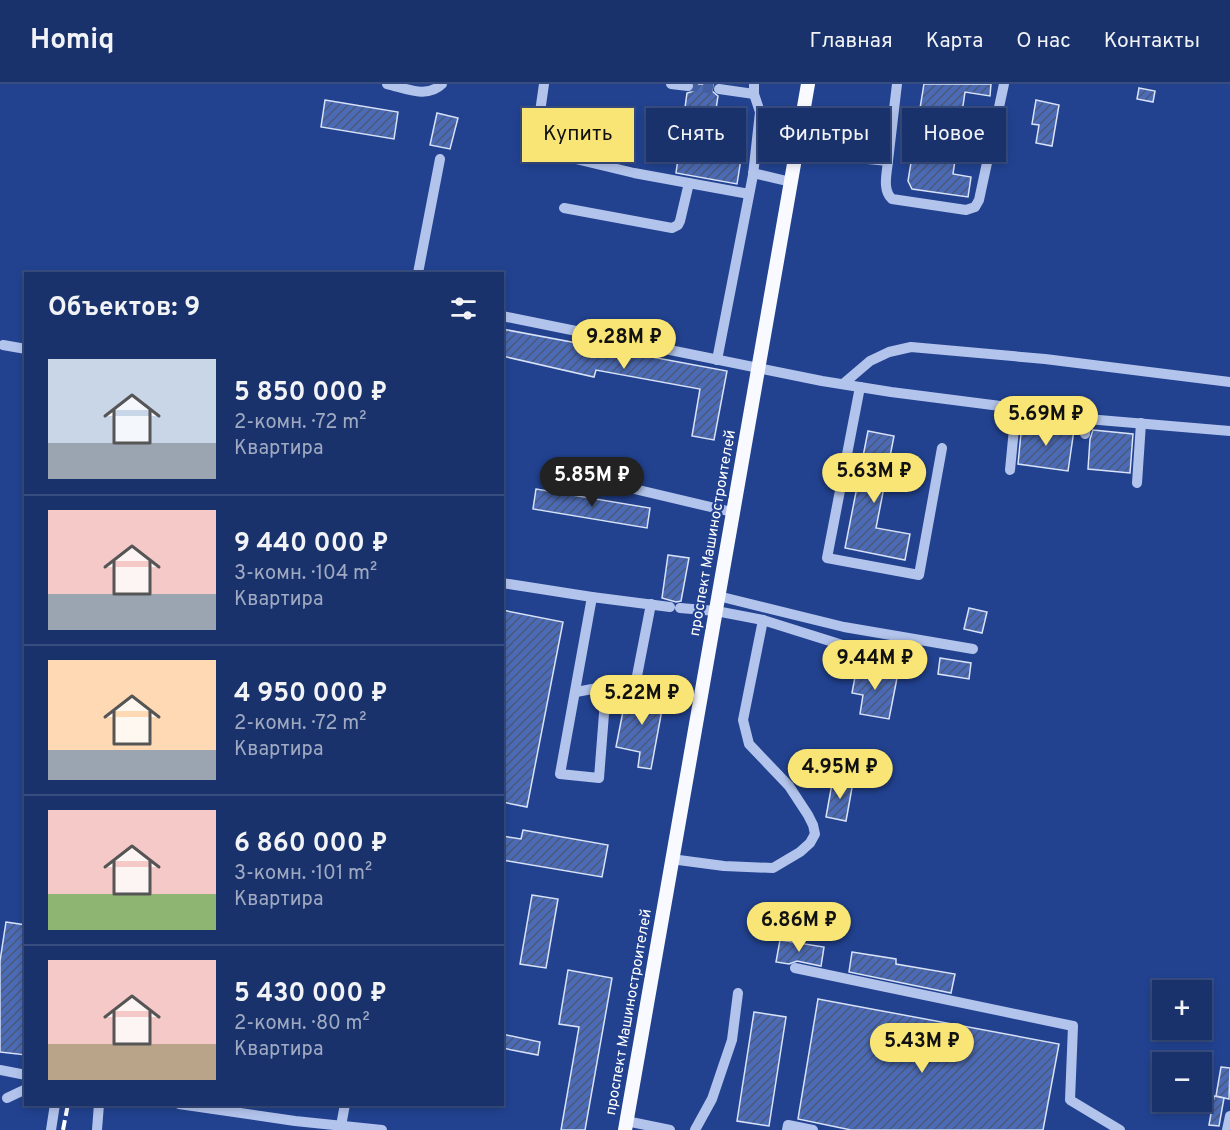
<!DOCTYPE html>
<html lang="ru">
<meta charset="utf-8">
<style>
:root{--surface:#1a326c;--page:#273e74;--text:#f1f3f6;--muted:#9faac2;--line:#384d7f;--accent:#f8e575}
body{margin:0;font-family:Overpass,sans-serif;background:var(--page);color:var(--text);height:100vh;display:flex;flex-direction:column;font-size:22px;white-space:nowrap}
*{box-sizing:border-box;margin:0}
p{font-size:20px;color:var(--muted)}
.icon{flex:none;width:33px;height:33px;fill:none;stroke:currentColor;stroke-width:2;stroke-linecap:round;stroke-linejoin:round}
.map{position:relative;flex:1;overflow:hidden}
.side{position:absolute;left:24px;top:188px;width:480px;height:834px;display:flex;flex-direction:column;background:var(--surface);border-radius:0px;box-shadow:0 3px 9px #0003,0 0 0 2px var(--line)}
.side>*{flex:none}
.banner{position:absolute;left:522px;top:24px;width:570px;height:54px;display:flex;gap:12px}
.controls{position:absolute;left:1152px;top:896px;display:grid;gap:12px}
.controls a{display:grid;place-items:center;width:60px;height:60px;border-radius:0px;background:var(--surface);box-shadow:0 3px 9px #0003,0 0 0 2px var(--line);font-size:30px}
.price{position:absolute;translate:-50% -51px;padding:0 14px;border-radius:21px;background:var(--accent);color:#111;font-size:20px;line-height:39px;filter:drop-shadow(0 2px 3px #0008)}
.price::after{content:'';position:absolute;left:50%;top:36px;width:18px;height:14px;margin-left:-9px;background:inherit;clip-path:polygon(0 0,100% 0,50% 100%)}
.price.active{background:#222;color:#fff}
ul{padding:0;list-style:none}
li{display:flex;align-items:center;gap:18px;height:150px;padding:0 24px}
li+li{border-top:2px solid var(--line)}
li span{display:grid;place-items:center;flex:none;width:168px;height:120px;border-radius:0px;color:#555}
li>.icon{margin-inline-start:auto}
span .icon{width:72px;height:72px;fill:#fffc;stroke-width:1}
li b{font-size:26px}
h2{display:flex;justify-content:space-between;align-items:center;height:72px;padding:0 24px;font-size:26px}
.pill{padding:0 21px;border-radius:0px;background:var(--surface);box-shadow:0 3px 9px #0003,0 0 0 2px var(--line);font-size:21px;line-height:54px}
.pill.active{background:var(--accent);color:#111}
header{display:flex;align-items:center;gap:36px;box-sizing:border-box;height:84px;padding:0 30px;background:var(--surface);border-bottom:2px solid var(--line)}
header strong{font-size:28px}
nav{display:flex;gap:33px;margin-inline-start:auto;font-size:21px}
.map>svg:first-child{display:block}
.building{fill:url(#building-hatch);stroke:#d8e2f9;stroke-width:1.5}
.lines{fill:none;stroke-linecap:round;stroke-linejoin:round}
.minor-tunnel{stroke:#435ea1;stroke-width:10;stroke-dasharray:10 5;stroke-linecap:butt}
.minor{stroke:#b3c4ec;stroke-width:10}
.major{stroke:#f8faff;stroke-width:14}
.rail{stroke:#fff;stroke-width:4;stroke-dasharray:10 4.5;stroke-linecap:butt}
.labels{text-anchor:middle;stroke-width:4.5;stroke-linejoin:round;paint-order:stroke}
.street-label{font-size:15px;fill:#fff;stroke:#224290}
</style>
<header>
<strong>Homiq</strong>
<nav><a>Главная</a><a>Карта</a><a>О нас</a><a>Контакты</a></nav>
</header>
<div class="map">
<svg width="1230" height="1046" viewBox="0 0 1230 1046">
<defs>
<pattern id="building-hatch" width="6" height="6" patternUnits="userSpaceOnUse" patternTransform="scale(1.5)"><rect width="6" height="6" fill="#4b6bb7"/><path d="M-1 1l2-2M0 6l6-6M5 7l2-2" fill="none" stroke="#4c5877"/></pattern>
</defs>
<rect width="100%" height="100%" fill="#224290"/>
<g class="building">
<polygon points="695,0 713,0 712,7 718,12 712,51 744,56 737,100 676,89 687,9 694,7"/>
<polygon points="924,0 991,0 990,12 965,8 953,90 971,93 968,113 912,105 908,97"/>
<polygon points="1139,4 1155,7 1153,18 1137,15"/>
<polygon points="325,16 398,28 394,55 321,43"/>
<polygon points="1036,16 1059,21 1052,62 1036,59 1039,41 1032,40"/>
<polygon points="437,29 458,34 450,65 430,61"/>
<polygon points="502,245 727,287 714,356 692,352 700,305 596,286 594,293 502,272"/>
<polygon points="1022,339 1074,346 1068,387 1018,380"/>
<polygon points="1093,346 1133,350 1130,389 1088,385 1090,355"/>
<polygon points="868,347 894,352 876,444 910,450 905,476 845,464"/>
<polygon points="536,405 650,424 647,444 533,425"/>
<polygon points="668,471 689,474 681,517 676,518 662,514"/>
<polygon points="969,524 987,528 982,549 964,545"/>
<polygon points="502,526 563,538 527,723 502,718"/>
<polygon points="940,574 971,579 969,595 938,590"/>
<polygon points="857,582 898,589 889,635 860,630 863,611 852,609"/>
<polygon points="655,602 666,604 651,685 638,683 640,668 616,663 626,612 652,617"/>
<polygon points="833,694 853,698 846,737 826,733"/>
<polygon points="523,746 608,761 602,793 502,776 502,752 521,755"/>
<polygon points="532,811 558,815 546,884 520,880"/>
<polygon points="6,838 26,841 26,971 0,968 0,877"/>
<polygon points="780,856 824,863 821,882 797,877 789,880 776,878"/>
<polygon points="852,868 896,875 896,880 955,890 951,909 849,888"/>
<polygon points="568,886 612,894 585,1046 561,1046 579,943 559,940"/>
<polygon points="818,915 1059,960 1043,1046 851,1046 798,1035"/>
<polygon points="754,928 786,933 769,1042 737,1037"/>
<polygon points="502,950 540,958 538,971 502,964"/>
<polygon points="1221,983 1230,984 1229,1015 1216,1012"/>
<polygon points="1214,1012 1224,1014 1219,1042 1209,1041"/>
</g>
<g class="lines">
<polyline class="minor-tunnel" points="688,2 719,5"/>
<g class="minor">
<path d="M387,0C405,4 427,15 442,0"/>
<polyline points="544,0 537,49 540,60 555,70 634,89 749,110"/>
<polyline points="671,0 688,2"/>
<polyline points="719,5 754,10"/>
<polyline points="796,68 888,77 897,0"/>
<path d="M888,77C887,89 882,106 892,115L966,126L975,123L979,116L1004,0"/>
<polyline points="753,89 791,98"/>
<polyline points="564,124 672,144 678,141 680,137 689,99"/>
<polyline points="418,189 440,75"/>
<polyline points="502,232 822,297 891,308 1016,324 1010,386"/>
<polyline points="3,261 26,265"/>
<polyline points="717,276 753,91 760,28 754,10 754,0"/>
<polyline points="843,300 870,277 889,268 911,263 1045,275 1230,298"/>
<polyline points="860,303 827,474 919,491 942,364"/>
<polyline points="1016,324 1087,335 1230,347"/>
<polyline points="1085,350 1087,335"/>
<polyline points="554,386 732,428"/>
<polyline points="1137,399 1141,339"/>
<polyline points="502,499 592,513"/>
<polyline points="718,512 844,543 973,565"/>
<polyline points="680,524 716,527 763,536 884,574"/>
<polyline points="606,604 599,694 560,690 592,513 670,523"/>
<polyline points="576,608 636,597 651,520"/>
<polyline points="671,775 724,782 773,784 800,768 810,759 815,750 813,741 808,731 789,702 749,660 743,636 763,536"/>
<polyline points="795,884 1073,942 1070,1016 1120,1046"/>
<polyline points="0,986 26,991"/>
<polyline points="7,1014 26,1005"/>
<polyline points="179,1020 295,1037 382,1046"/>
<polyline points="626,1037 670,1046"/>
<polyline points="341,1042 345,1020"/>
<polyline points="51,1046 55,1020"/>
<polyline points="97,1046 99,1020"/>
<polyline points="695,1046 712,1015 732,956 738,909"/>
<polyline points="787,1046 788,1041 813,1046"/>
<polyline points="1227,1046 1230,1032"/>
</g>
<polyline class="major" points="625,1046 808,0"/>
<polyline class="rail" points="63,1046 68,1020"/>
</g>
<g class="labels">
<g class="street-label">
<text transform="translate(712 449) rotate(-80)" y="5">проспект Машиностроителей</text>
<text transform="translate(628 928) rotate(-80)" y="5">проспект Машиностроителей</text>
</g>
</g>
</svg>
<div class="controls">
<a>+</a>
<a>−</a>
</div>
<b class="price" style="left:624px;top:286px">9.28M ₽</b>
<b class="price" style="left:1046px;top:363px">5.69M ₽</b>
<b class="price" style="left:874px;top:420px">5.63M ₽</b>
<b class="price active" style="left:592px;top:424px">5.85M ₽</b>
<b class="price" style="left:875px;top:607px">9.44M ₽</b>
<b class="price" style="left:642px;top:642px">5.22M ₽</b>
<b class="price" style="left:840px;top:716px">4.95M ₽</b>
<b class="price" style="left:799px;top:869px">6.86M ₽</b>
<b class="price" style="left:922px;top:990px">5.43M ₽</b>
<div class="banner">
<a class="pill active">Купить</a>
<a class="pill">Снять</a>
<a class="pill">Фильтры</a>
<a class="pill">Новое</a>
</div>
<section class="side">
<h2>Объектов: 9<svg class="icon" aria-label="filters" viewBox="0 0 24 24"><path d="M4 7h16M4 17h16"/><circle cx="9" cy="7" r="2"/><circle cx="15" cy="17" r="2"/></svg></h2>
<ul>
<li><span style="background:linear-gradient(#c9d6e8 70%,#9aa5b1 0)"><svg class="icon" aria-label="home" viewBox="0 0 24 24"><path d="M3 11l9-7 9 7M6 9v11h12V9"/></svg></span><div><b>5 850 000 ₽</b><p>2-комн. · 72 m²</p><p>Квартира</p></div></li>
<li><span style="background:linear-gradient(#f6c9c9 70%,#9aa5b1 0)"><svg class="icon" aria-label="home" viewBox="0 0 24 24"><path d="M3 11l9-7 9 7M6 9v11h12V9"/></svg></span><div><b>9 440 000 ₽</b><p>3-комн. · 104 m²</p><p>Квартира</p></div></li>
<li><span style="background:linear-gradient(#ffd9b3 75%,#9aa5b1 0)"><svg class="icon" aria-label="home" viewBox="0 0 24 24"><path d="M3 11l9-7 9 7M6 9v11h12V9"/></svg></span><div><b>4 950 000 ₽</b><p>2-комн. · 72 m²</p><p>Квартира</p></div></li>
<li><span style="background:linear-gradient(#f6c9c9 70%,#8fb573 0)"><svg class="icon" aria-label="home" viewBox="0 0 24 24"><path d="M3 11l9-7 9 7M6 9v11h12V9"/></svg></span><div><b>6 860 000 ₽</b><p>3-комн. · 101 m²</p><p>Квартира</p></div></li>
<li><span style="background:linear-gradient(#f6c9c9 70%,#b9a48a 0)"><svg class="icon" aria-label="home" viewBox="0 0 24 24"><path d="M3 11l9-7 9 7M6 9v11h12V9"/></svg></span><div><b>5 430 000 ₽</b><p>2-комн. · 80 m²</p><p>Квартира</p></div></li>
</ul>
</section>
</div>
